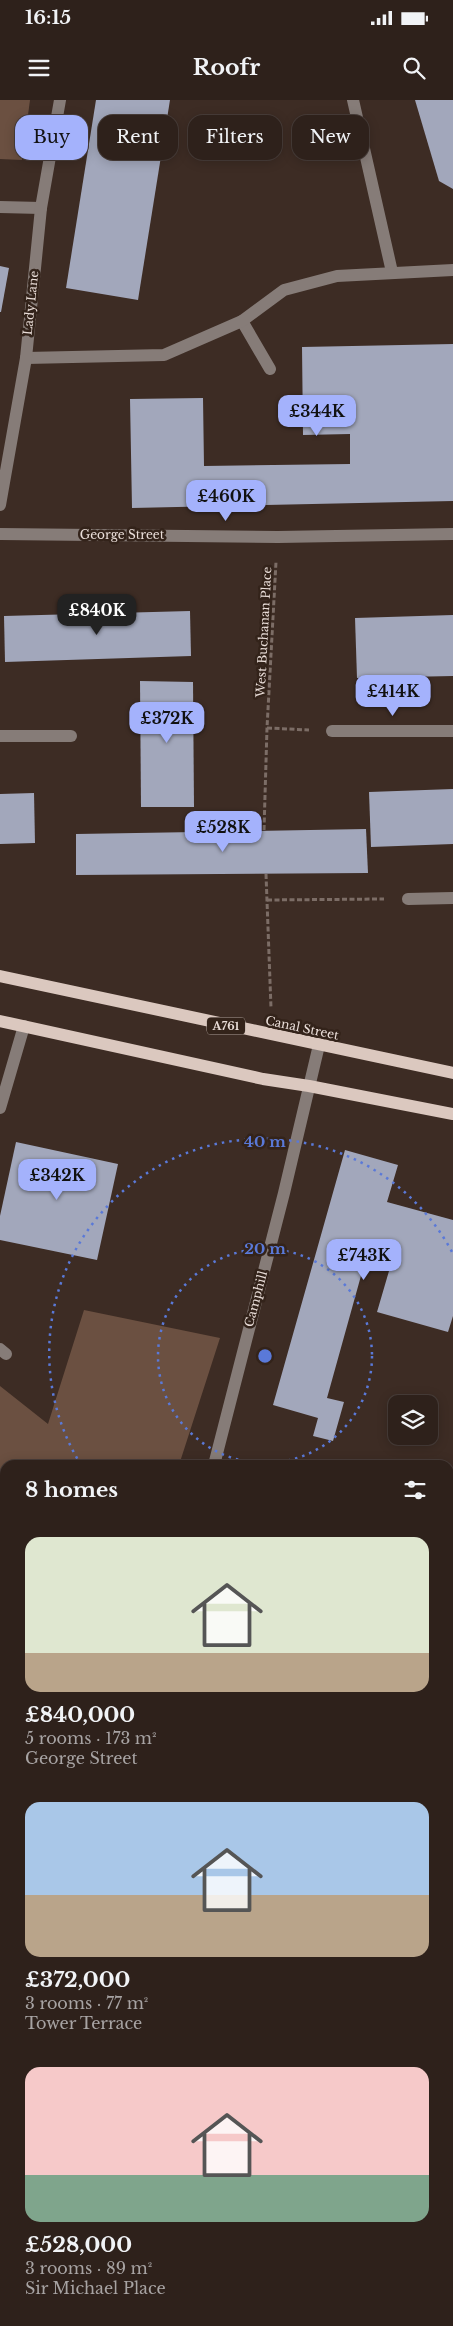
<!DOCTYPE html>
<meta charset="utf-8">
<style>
:root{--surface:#2e211b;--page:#362924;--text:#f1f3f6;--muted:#a7a3a3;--line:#493e3a;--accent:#a4b2fc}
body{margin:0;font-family:"Libre Baskerville",serif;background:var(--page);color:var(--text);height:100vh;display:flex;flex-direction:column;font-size:19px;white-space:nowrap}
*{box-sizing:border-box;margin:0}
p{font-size:16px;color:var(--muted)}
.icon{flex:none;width:28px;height:28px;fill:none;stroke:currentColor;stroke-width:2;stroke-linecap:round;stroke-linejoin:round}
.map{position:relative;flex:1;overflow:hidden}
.panel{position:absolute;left:0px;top:1360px;width:454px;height:866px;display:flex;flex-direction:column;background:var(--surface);border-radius:15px 15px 0 0;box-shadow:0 2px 12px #0003,0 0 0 1px var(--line)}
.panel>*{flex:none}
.top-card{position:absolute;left:15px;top:15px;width:424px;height:45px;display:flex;gap:10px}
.buttons{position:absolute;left:388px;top:1295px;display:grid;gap:10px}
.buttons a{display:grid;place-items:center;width:50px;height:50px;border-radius:10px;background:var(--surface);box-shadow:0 2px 12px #0003,0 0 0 1px var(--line);font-size:25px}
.price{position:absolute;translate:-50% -42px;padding:0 11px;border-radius:10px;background:var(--accent);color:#111;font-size:16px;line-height:32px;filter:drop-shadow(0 1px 2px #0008)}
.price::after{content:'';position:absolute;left:50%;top:30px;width:15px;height:11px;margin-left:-8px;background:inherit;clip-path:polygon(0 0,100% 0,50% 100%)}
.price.on{background:#222;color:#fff}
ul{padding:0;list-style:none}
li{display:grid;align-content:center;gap:10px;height:265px;padding:0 25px}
li span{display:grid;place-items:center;height:155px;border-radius:15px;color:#555}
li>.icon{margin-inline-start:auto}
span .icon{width:90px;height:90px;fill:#fffc;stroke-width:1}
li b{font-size:21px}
h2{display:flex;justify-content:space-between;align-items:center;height:60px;padding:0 25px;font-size:21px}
.chip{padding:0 18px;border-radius:15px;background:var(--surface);box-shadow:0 2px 12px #0003,0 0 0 1px var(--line);font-size:18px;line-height:45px}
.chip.on{background:var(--accent);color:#111}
.status{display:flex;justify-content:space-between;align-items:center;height:35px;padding:0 25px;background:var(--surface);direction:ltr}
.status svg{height:14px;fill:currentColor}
header{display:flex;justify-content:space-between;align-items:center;height:65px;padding:0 25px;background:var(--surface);font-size:22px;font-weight:800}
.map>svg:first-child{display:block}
.green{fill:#6b5041}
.building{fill:#a2a7bb}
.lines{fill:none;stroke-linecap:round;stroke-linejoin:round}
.path{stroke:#7c6d66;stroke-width:3;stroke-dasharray:5 2.5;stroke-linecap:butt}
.minor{stroke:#867c78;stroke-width:12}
.major{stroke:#dbc8bf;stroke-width:12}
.ring{fill:none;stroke:#5a79d8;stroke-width:2.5;stroke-dasharray:2.5 5}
.labels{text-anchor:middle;stroke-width:5;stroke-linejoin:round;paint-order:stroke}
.shield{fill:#33231a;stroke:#b2a59f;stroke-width:1}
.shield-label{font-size:11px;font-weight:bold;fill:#e9ddd8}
.street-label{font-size:12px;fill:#e9ddd8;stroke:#33231a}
.centre{fill:#5a79d8;stroke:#33231a;stroke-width:2.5}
.ring-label{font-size:15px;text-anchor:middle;font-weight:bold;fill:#5a79d8;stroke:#33231a;stroke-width:5;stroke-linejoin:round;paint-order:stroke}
</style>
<div class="status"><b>16:15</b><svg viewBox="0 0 49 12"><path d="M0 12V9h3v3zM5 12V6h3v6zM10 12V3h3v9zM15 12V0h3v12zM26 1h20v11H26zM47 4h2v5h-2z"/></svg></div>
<header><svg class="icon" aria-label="menu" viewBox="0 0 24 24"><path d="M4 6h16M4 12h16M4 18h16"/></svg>Roofr<svg class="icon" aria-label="search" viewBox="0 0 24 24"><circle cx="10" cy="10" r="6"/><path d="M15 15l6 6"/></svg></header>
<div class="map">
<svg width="453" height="2226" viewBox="0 0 453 2226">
<rect width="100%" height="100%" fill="#3d2c24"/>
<g class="green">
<polygon points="0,0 30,0 22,60 0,59"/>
<polygon points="84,1210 220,1238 179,1365 5,1365 5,1447 0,1446 0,1286 48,1324"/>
</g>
<g class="building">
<polygon points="96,0 170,0 138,200 66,188"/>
<polygon points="415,0 453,0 453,89 439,81"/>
<polygon points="0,166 9,168 1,212 0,212"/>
<polygon points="453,244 453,401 132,408 130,299 203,298 204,366 350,364 350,334 303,335 302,247"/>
<polygon points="190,511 191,556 5,562 4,516"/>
<polygon points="453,515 453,576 357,578 355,518"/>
<polygon points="140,581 193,582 194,707 141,707"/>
<polygon points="453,689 453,744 371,747 369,692"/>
<polygon points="34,693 35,743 0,744 0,694"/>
<polygon points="366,729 368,773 76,775 76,734"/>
<polygon points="16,1042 118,1064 97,1160 0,1140 0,1116"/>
<polygon points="345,1050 398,1065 387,1102 453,1120 453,1216 448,1232 377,1212 389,1171 364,1165 327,1298 344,1302 333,1341 313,1336 318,1318 273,1305"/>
<rect x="449" y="1892" width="4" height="86"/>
<polygon points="243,2221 442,2221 440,2226 256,2226"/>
</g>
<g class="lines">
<g class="path">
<polyline points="267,628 309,630"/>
<polyline points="264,730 267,628 276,462"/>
<polyline points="266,774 271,908"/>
<polyline points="267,800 384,799"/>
<polyline points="0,1409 5,1410"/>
<polyline points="449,1576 453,1576"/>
<polyline points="449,1693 453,1696"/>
</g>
<g class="minor">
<polyline points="353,0 392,172"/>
<polyline points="0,107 41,108"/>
<polyline points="242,221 270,269"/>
<polyline points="26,258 164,255 242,221 284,190 337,176 453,170"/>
<polyline points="0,405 26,258 41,108 60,0"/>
<polyline points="0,434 278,437 453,434"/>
<polyline points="332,631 453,631"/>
<polyline points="0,636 71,636"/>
<polyline points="408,799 453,798"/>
<polyline points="0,1008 24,926"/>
<polyline points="0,1249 6,1254"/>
<polyline points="214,1365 284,1093 319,945"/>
<polyline points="0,1540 5,1541"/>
<polyline points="0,1664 5,1647"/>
<polyline points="449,1782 453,1783"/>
<polyline points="0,2026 5,2012"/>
</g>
<g class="major">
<polyline points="0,876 453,973"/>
<polyline points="0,921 263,979 309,986 453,1014"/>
</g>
</g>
<g class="ring">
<circle cx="265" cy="1256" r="107"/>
<path d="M81 1365A214 214 0 1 1 452 1152"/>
</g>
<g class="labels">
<rect class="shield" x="207" y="917.5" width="38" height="17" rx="4"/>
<g class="shield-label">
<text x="226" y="930">A761</text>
</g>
<g class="street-label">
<text transform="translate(31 203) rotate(-84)" y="4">Lady Lane</text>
<text x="122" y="439">George Street</text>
<text transform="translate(264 532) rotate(-87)" y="4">West Buchanan Place</text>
<text transform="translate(302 928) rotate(12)" y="4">Canal Street</text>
<text transform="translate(256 1199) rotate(-75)" y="4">Camphill</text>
</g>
</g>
<circle cx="265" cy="1256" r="8" class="centre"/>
<g class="ring-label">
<text x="265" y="1047">40 m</text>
<text x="265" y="1154">20 m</text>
</g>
</svg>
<div class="buttons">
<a><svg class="icon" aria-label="layers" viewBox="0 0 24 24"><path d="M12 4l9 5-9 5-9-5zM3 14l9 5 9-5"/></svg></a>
</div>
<b class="price" style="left:317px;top:337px">£344K</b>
<b class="price" style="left:226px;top:422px">£460K</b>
<b class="price on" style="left:97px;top:536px">£840K</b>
<b class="price" style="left:393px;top:617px">£414K</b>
<b class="price" style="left:167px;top:644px">£372K</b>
<b class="price" style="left:223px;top:753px">£528K</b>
<b class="price" style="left:57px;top:1101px">£342K</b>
<b class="price" style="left:364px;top:1181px">£743K</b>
<div class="top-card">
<a class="chip on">Buy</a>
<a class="chip">Rent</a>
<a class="chip">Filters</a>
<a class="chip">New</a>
</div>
<section class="panel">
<h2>8 homes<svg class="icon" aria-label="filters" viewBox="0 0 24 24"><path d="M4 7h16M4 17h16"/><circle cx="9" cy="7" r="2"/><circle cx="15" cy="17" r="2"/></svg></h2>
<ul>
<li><span style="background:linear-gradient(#dfe7d0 75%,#b9a48a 0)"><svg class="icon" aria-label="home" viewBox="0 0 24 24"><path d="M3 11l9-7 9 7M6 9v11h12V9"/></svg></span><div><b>£840,000</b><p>5 rooms · 173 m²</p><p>George Street</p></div></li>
<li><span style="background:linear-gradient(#a9c7e8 60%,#b9a48a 0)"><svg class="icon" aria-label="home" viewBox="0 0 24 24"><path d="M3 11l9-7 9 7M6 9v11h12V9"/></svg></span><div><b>£372,000</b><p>3 rooms · 77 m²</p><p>Tower Terrace</p></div></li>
<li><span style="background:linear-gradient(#f6c9c9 70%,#7fa58c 0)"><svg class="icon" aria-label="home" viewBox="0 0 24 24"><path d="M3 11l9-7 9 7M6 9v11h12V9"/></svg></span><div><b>£528,000</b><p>3 rooms · 89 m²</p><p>Sir Michael Place</p></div></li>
</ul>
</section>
</div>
